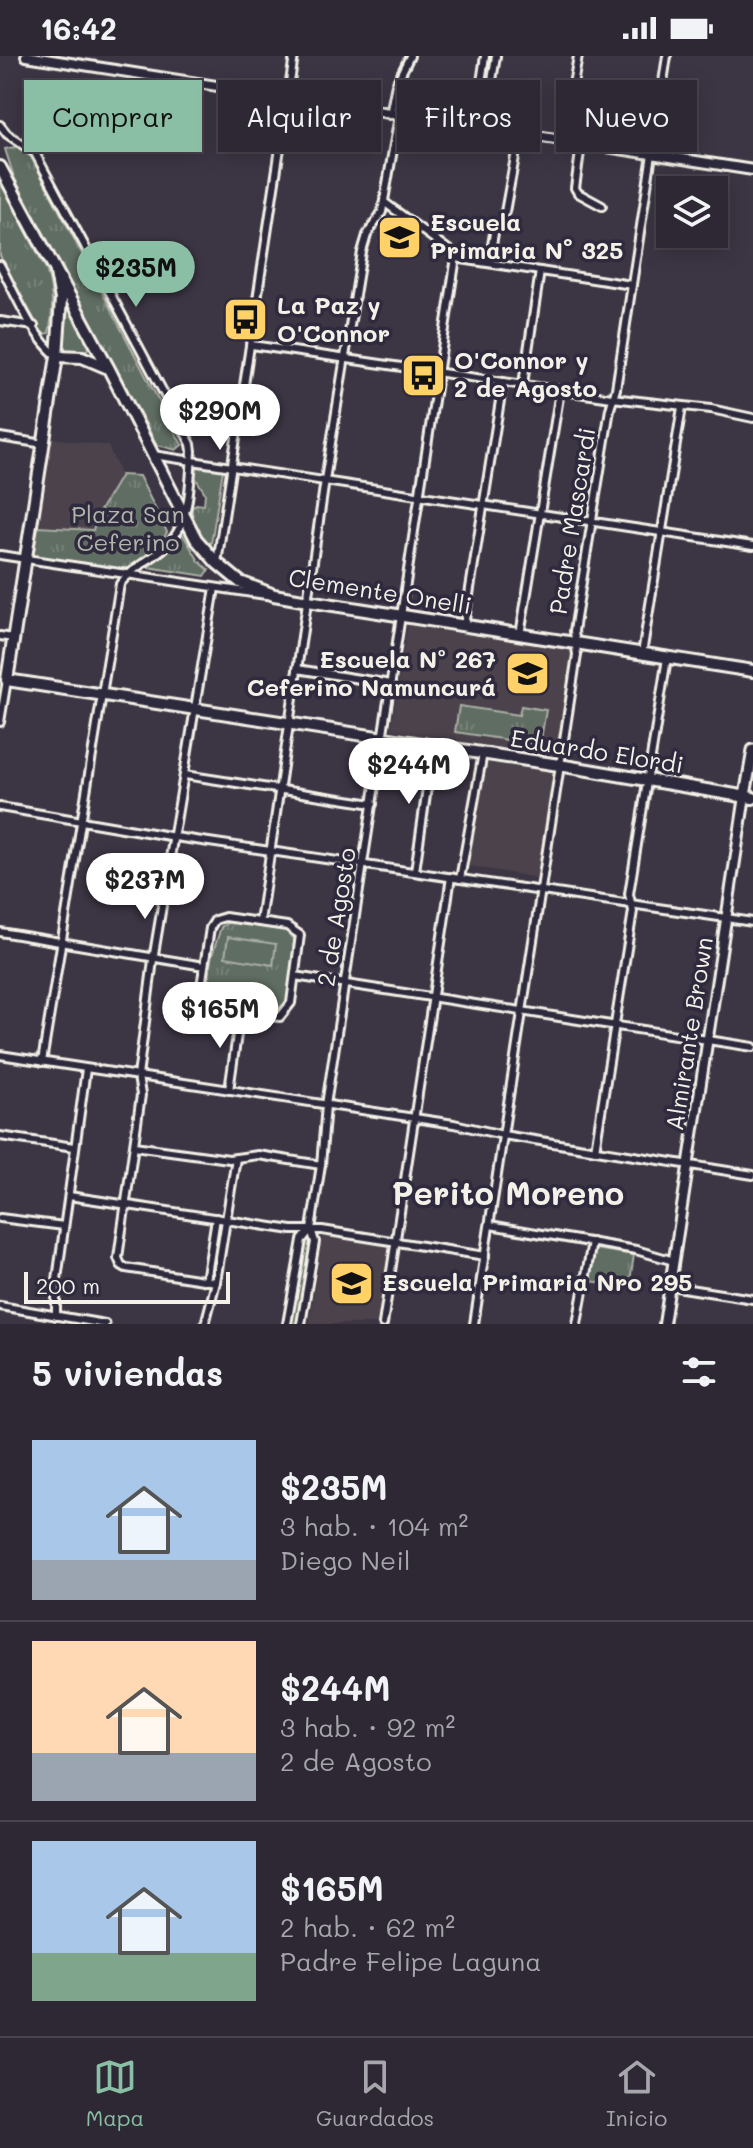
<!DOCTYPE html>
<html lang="es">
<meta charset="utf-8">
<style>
:root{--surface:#2d2833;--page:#39343f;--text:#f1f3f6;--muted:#a7a6ac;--line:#48444e;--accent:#8abfa5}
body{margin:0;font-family:Mali,sans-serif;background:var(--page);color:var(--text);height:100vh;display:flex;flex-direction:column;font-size:30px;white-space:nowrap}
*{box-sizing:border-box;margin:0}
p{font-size:26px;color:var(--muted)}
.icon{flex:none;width:44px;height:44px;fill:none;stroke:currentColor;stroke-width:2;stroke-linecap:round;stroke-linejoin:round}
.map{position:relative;height:1268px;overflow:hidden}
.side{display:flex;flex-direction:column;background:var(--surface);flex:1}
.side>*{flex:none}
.banner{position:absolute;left:24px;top:24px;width:706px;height:72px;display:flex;gap:16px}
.tools{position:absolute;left:656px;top:120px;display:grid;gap:16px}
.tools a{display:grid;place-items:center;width:72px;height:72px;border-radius:0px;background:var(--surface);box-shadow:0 4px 20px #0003,0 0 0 2px var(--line);font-size:40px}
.scale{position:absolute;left:24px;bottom:20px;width:206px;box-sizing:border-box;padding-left:8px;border:4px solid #f4f1e8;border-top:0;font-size:22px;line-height:28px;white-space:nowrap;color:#f4f1e8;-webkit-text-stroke:6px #2f2a3d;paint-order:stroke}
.price{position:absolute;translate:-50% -68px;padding:0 18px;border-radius:28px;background:#fff;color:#222;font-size:26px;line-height:52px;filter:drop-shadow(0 2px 4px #0008)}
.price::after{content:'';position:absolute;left:50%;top:48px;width:24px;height:18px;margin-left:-12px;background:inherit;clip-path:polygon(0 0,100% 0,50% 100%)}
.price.current{background:var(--accent);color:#111}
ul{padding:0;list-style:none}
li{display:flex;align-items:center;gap:24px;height:200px;padding:0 32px}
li+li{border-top:2px solid var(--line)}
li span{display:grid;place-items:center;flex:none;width:224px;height:160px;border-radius:0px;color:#555}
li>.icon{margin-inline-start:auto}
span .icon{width:96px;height:96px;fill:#fffc;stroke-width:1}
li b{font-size:34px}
h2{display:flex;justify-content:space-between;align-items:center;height:96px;padding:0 32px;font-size:34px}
.pill{padding:0 28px;border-radius:0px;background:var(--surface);box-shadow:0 4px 20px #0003,0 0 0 2px var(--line);font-size:28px;line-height:72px}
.pill.current{background:var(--accent);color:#111}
.status{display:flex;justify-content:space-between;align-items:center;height:56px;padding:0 40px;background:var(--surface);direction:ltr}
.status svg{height:22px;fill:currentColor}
.tab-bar{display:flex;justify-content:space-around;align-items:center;height:112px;border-top:2px solid var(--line);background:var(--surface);font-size:22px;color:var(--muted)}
.tab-bar a{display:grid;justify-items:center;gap:4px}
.tab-bar .current{color:var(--accent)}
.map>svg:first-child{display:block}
.built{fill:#4b424c}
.grass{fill:url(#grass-tufts);stroke:#aaafa5;stroke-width:2}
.garden{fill:#606d62;stroke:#aaafa5;stroke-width:2}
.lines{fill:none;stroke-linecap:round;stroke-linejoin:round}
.minor-casing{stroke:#f4f1e8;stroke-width:12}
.tertiary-casing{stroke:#f4f1e8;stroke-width:14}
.secondary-casing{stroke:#f4f1e8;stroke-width:15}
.primary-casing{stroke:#f4f1e8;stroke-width:16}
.minor{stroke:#2f2a3d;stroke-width:6}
.tertiary{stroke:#2f2a3d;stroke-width:8}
.secondary{stroke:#2f2a3d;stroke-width:9}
.primary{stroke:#2f2a3d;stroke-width:10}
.labels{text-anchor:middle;stroke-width:7;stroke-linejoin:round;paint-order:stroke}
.poi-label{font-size:24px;font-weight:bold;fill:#f4f1e8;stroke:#2f2a3d;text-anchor:start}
.park-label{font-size:24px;fill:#b1b6ac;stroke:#2f2a3d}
.street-label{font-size:24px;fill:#f4f1e8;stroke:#2f2a3d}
.district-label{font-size:32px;font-weight:bold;fill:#f4f1e8;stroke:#2f2a3d}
</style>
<div class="status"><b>16:42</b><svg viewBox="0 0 49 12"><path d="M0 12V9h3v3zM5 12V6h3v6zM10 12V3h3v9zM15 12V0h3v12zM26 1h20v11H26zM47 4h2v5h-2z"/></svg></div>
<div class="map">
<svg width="753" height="1268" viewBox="0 0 753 1268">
<defs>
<pattern id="grass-tufts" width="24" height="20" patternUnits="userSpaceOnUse" patternTransform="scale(2)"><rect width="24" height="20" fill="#606d62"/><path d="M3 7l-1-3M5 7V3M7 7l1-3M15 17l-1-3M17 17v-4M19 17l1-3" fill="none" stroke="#778278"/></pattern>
</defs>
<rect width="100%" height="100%" fill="#3c3544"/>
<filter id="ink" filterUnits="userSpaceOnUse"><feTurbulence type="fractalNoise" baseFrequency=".0125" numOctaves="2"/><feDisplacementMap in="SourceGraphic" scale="16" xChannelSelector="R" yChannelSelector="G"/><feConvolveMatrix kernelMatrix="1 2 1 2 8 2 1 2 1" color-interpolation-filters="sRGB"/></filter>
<g filter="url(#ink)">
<g class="built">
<polygon points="399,159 422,177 405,199 390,196 377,186"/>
<polygon points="52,382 108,390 121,419 98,458 93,474 38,471"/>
<polygon points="408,565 573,591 556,700 391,674"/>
<polygon points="486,703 554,714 537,822 469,810"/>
<polygon points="323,1175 393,1187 380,1268 309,1268"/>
</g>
<g class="grass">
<polygon points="19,90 29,97 182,389 176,394 157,389 14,121 5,93"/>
<path d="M0,125L46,213C53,234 54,255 49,277L45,278L41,276L0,200Z"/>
<polygon points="68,254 72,254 91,289 87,294 63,294"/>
<path d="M197,411L223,414L211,488C201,483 191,464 192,452L196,448L204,449L205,437L195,421Z"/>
<path d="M121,419L139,420L167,476C160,492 145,506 126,512C116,515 49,503 33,500L38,471L93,474L98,458Z"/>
<polygon points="182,477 199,505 209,514 205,520 148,511 163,499"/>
<polygon points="459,650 519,659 521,650 546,654 540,689 455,676"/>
<polygon points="229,866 284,872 296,887 289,944 276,955 220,947 208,933 211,903 221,871"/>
<polygon points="310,1179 312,1182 298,1268 291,1268 306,1180"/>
<polygon points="595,1193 634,1199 629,1231 590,1225"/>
</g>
<polygon class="garden" points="228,881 276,888 273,909 225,901"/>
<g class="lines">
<defs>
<g id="minor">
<polyline points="390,59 396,28 410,0"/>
<path d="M0,69L7,78L35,97L191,388L192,395C190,428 191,470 163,493C148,505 131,513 120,528L42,1006"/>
<polyline points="474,72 485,0"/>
<polyline points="484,74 496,0"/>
<polyline points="563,86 578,0"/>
<polyline points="581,89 575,132 578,137 602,150"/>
<polyline points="384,146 461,203 632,229"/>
<polyline points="505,156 519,79"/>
<polyline points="489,207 495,171"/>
<path d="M0,209C14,235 33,282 57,300"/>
<polyline points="0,265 34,270"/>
<polyline points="252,289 612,342 711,353 753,362"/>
<polyline points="523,328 540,215"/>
<polyline points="0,381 44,388"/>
<polyline points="153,399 753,490"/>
<polyline points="0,499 266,539"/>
<polyline points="217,507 294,0"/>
<polyline points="215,532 153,904 138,1020 141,1039 118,1202 121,1209 126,1212 216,1226"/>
<polyline points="464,570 503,326"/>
<polyline points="520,579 560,335"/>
<polyline points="0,580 13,582"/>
<polyline points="642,598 682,351"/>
<polyline points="297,613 391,628"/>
<polyline points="0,666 7,624"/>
<polyline points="185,719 373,748"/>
<polyline points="0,751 175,781 753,866"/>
<polyline points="415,815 433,690"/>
<polyline points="460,823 483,697"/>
<path d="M225,861L287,870L300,879L291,947L280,961L219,955C209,952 203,948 200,937L210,872L215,864Z"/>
<polyline points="260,866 325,424 362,196 367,179 382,156 399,60"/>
<polyline points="0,876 204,910"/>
<polyline points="295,920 753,991"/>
<polyline points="0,999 454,1068 503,1079 753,1119"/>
<polyline points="229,1034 240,958"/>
<polyline points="0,1080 74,1091"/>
<polyline points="134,1090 229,1103 258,1099 321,1109"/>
<polyline points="595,1094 633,855 629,838 667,602"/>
<polyline points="69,1140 292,1174 322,1174 485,1200"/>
<polyline points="0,1162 64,1170"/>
<polyline points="490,1169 636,1194 674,1205"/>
<polyline points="206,1225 216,1162"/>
<polyline points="670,1230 753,1243"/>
<polyline points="0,1250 105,1268"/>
<polyline points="56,1260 56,1231 86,1013"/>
<polyline points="205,1268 216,1226 236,1102"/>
<polyline points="287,1268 302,1184 311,1173"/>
<polyline points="301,1268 315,1186 311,1173 321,1109 326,1049 456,201"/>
<polyline points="383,1268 451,821"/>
<polyline points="474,1268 577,599 574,575 610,353 616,333 667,0"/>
<polyline points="577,1268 592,1186"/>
</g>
<g id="tertiary">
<polyline points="26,0 753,114"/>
<polyline points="664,1268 745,740"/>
</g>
<polyline id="secondary" points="745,740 753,694"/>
<g id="primary">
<polyline points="0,111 109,313 196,483 217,507 240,526 274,539 308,545 753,615"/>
<polyline points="56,217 61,243 57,300 7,624 559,709 753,742"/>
<polyline points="57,300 82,301 108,312"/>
</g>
</defs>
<use href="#minor" class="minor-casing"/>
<use href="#tertiary" class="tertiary-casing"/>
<use href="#secondary" class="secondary-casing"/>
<use href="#primary" class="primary-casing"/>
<use href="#minor" class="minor"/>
<use href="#tertiary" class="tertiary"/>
<use href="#secondary" class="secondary"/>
<use href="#primary" class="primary"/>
</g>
</g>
<defs>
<symbol id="school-square" viewBox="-11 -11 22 22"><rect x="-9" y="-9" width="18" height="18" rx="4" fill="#ffd166" stroke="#2f2a3d"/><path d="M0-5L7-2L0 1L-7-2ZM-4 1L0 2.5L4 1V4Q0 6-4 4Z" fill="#111"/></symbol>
<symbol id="bus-square" viewBox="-11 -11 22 22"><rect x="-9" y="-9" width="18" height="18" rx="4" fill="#ffd166" stroke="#2f2a3d"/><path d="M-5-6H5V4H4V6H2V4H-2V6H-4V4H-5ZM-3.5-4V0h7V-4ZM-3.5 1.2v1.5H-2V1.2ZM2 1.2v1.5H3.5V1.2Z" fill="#111"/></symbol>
</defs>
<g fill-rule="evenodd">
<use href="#school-square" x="374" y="156" width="51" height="51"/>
<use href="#bus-square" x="220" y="238" width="51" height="51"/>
<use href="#bus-square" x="398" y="294" width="51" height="51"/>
<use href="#school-square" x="502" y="592" width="51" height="51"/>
<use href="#school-square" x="326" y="1202" width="51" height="51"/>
</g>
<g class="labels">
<g class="poi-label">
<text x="430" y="175">Escuela<tspan x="430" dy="28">Primaria N° 325</tspan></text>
<text x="277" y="258">La Paz y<tspan x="277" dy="28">O'Connor</tspan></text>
<text x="454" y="313">O'Connor y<tspan x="454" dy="28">2 de Agosto</tspan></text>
<text x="496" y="612" text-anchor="end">Escuela Nº 267<tspan x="496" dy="28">Ceferino Namuncurá</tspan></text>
<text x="382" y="1235">Escuela Primaria Nro 295</text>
</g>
<g class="park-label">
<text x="128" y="467">Plaza San<tspan x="128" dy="28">Ceferino</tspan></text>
</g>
<g class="street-label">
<text transform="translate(573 465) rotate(-81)" y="8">Padre Mascardi</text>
<text transform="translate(380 536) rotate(9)" y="8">Clemente Onelli</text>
<text transform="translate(597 696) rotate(9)" y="8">Eduardo Elordi</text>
<text transform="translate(337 861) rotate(-81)" y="8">2 de Agosto</text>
<text transform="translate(690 978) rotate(-81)" y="8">Almirante Brown</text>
</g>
<g class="district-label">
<text x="508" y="1149">Perito Moreno</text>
</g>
</g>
</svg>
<div class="tools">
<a><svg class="icon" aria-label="layers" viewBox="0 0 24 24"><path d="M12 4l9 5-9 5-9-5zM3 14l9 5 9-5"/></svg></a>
</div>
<div class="scale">200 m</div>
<b class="price current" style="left:136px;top:253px">$235M</b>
<b class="price" style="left:220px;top:396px">$290M</b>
<b class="price" style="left:409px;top:750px">$244M</b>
<b class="price" style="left:145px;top:865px">$237M</b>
<b class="price" style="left:220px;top:994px">$165M</b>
<div class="banner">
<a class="pill current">Comprar</a>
<a class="pill">Alquilar</a>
<a class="pill">Filtros</a>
<a class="pill">Nuevo</a>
</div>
</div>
<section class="side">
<h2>5 viviendas<svg class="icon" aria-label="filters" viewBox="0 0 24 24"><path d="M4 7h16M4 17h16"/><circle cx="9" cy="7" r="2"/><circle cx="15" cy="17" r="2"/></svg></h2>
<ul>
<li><span style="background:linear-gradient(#a9c7e8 75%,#9aa5b1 0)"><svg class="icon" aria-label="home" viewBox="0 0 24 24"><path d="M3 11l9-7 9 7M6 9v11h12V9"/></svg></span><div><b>$235M</b><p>3 hab. · 104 m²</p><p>Diego Neil</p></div></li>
<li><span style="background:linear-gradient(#ffd9b3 70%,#9aa5b1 0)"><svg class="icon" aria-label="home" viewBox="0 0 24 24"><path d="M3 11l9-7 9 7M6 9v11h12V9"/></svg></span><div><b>$244M</b><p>3 hab. · 92 m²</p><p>2 de Agosto</p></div></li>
<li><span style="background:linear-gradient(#a9c7e8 70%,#7fa58c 0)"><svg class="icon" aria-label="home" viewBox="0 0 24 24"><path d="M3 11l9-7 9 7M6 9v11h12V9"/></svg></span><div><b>$165M</b><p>2 hab. · 62 m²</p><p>Padre Felipe Laguna</p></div></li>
</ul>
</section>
<nav class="tab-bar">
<a class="current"><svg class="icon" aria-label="map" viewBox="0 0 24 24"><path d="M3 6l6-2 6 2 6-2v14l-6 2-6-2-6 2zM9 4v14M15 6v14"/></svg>Mapa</a>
<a><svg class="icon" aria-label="saved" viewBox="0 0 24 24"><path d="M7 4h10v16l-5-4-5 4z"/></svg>Guardados</a>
<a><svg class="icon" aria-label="home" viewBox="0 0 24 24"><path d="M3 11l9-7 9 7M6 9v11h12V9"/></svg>Inicio</a>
</nav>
